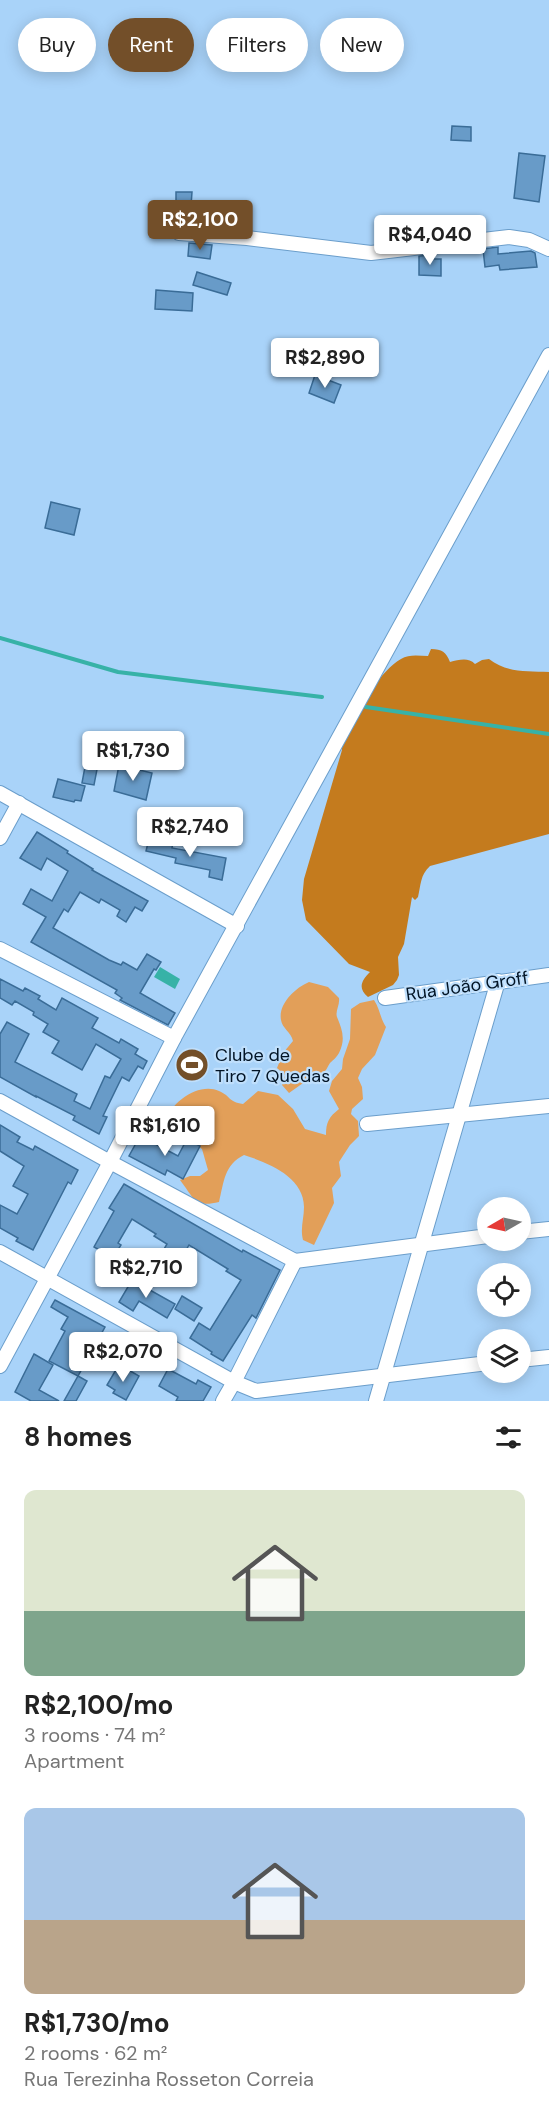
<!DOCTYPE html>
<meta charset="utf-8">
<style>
:root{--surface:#fff;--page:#f2f2f2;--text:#222;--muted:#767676;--accent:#734f29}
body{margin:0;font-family:"DM Sans",sans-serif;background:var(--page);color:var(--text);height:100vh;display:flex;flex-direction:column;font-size:22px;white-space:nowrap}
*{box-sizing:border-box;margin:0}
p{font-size:20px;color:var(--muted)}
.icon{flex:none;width:33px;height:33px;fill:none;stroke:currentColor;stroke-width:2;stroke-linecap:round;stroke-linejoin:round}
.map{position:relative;height:1401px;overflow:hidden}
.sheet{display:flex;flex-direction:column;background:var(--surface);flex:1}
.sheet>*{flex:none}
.banner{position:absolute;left:18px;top:18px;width:513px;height:54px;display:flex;gap:12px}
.needle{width:39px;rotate:261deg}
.controls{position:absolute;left:477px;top:1197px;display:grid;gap:12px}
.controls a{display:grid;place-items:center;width:54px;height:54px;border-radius:50%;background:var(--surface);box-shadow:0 3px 15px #0003;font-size:30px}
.price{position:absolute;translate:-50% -51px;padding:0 14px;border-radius:6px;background:#fff;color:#222;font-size:20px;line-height:39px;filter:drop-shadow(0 2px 3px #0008)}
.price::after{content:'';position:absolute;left:50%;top:36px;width:18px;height:14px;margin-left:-9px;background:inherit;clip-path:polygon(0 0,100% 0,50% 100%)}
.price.selected{background:var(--accent);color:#fff}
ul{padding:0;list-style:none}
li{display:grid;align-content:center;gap:12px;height:318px;padding:0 24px}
li span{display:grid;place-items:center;height:186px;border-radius:12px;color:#555}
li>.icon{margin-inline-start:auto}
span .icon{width:108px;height:108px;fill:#fffc;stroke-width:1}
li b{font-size:26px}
h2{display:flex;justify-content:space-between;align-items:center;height:72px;padding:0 24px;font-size:26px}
.pill{padding:0 21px;border-radius:27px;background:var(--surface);box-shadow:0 3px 15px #0003;font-size:21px;line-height:54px}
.pill.selected{background:var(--accent);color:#fff}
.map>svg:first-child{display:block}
.green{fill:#e29f59}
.forest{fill:#c47b1e}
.water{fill:#37b2a7}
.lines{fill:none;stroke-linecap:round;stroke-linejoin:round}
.stream{stroke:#37b2a7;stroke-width:4}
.building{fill:#689bc8;stroke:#3a6c97;stroke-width:1.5}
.minor-casing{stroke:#6b9ecb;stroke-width:16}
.minor{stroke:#fff;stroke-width:14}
.labels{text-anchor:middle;stroke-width:4.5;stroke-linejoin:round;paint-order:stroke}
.street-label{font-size:18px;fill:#021425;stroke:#bfdffc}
.poi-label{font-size:18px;fill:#021425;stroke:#bfdffc;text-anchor:start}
</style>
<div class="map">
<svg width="549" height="1401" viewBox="0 0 549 1401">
<rect width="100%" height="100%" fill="#a9d3f9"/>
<g class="green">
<path d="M309,982L328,987L339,998C340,1005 335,1011 337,1017C342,1029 346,1039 339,1053C337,1057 333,1060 330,1063C325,1071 324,1078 313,1076L289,1093L282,1085L285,1075L277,1068L283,1053L293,1041C291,1032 282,1028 281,1020C278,1004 295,988 309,982Z"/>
<path d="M374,1000C380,1009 380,1018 386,1027L375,1055L362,1069L358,1078L362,1087L363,1099L352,1109L351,1114L358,1121L359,1136L350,1145L339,1162L341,1176L332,1188L334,1203L314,1245L303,1240C300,1228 304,1219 304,1207C304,1177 269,1163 244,1155C224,1165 224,1182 219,1202C194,1208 194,1198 180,1180L190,1176H200L208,1170L202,1149L194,1143L173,1144L164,1141C164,1134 164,1128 166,1121C171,1102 199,1082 219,1091C231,1096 228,1102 243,1104L258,1091L278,1095L293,1109L305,1129L326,1135C326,1122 329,1117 339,1109L329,1091L332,1081L342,1069L343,1059L350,1039L351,1009L360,1003Z"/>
</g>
<path class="forest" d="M431,649C442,649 446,652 450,662C459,660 468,657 475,664L482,660L489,659C507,673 527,671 549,672V834L430,866C420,875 421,885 418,897L415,900L412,897L404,944L398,957L399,975L397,980L393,985L368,997C357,988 362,980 370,972L349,964L306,920L302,900L304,879L342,750C342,745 342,737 345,732C354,713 382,669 401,659C409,654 419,656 428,656Z"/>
<polygon class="water" points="160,967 180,979 175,989 154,977"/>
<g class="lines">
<g class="stream">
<polyline points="0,638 118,672 322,697"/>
<polyline points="366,707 549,734"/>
</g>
</g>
<g class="building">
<polygon points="452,126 471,127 471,141 451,140"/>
<polygon points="519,153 545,156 539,202 514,198"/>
<polygon points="176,192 192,192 191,206 176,206"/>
<polygon points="189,243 212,245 210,259 188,256"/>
<polygon points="498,247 498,254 531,251 535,253 537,267 500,270 499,265 485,267 483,249"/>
<polygon points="434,255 434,259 441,259 441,276 419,275 419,256"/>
<polygon points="197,272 231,283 227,295 193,285"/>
<polygon points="156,290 193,293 192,311 155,309"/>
<polygon points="278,355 291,359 286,375 273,371"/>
<polygon points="315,375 341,385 334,403 309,393"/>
<polygon points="51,502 80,509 74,535 45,528"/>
<polygon points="87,756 99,759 94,785 82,783"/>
<polygon points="119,765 152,773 146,800 114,791"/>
<polygon points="58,779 85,786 81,801 75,800 74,802 53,797"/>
<polygon points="37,832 68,851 67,853 93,869 92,870 148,901 142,911 135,907 126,922 117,916 120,910 101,899 99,903 80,892 68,912 64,909 53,928 109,960 121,965 123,962 137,970 147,954 161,962 156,970 154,969 140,993 175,1013 168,1025 120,1000 122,998 115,993 117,990 31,942 46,917 23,904 31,889 52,901 68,871 47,858 41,870 20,858"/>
<polygon points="154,838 173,842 172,848 226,858 222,880 209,877 210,870 175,863 176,858 146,851 148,843 153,844"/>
<polygon points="0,979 23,991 25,988 40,996 38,999 56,1010 62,998 98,1018 92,1028 119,1043 121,1039 138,1049 135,1054 147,1061 143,1069 138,1066 129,1081 122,1077 103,1116 107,1117 99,1134 73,1120 75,1116 36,1096 36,1097 0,1077 0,1034 7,1022 29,1034 15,1062 77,1094 74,1101 90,1109 105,1076 110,1078 121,1059 96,1044 82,1070 52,1053 59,1041 43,1032 48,1024 33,1015 34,1012 15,1001 12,1005 0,998"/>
<polygon points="0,1125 20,1137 17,1142 33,1150 35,1146 78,1170 71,1184 68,1182 33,1250 16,1241 18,1238 0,1228 0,1205 17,1214 28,1194 13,1186 24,1166 0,1151"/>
<polygon points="140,1136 178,1156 187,1139 200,1146 183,1179 167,1170 165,1175 129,1156"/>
<polygon points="124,1184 242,1252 243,1250 280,1270 256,1318 252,1315 223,1361 211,1354 212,1352 190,1338 199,1323 210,1330 241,1280 226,1271 228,1269 189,1245 173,1273 156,1263 167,1244 154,1236 156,1234 132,1219 118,1243 121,1245 113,1258 94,1247 114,1211 109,1208"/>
<polygon points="132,1280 175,1304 167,1318 139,1301 133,1311 119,1302"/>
<polygon points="182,1296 202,1308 194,1321 175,1309"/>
<polygon points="55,1300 105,1327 78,1376 49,1361 65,1331 61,1329 68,1317 51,1307"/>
<polygon points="34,1354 53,1365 39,1390 59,1401 31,1401 15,1392"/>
<polygon points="117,1368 125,1372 127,1369 139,1376 126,1400 113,1393 115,1390 107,1385"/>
<polygon points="168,1369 196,1384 198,1380 211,1387 203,1401 176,1401 178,1397 159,1386"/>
<polygon points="78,1376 87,1381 76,1401 64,1401"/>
</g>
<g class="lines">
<defs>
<g id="minor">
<polyline points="179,233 247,238 371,253 509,237 529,240 549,249"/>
<polyline points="0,793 237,926"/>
<polyline points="0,838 19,803"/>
<polyline points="0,949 174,1038"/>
<polyline points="385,998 549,975"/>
<polyline points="0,1101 110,1162 295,1261"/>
<polyline points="367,1124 549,1106"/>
<polyline points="520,1232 549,1229"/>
<polyline points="0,1252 234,1382 256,1391 488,1363"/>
<polyline points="295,1261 488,1236"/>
<polyline points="520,1360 549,1357"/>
<polyline points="0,1366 110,1162 174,1038 549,355"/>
<polyline points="223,1401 234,1382 295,1261"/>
<polyline points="376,1401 498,981"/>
</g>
</defs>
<use href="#minor" class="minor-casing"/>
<use href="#minor" class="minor"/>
</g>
<defs>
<symbol id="stadium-disc" viewBox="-11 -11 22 22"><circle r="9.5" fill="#734f29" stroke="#bfdffc"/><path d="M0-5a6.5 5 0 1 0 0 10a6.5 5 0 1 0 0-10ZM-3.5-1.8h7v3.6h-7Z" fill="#fff"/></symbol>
</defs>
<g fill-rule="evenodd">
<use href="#stadium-disc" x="173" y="1046" width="38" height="38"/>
</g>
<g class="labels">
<g class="street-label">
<text transform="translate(467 986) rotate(-8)" y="6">Rua João Groff</text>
</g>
<g class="poi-label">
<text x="215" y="1061">Clube de<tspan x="215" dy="21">Tiro 7 Quedas</tspan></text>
</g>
</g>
</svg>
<div class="controls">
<a><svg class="needle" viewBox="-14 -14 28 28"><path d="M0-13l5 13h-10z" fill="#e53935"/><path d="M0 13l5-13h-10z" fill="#767676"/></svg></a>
<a><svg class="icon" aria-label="locate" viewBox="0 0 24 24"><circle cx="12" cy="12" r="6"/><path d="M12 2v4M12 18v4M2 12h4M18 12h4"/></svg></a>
<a><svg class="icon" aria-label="layers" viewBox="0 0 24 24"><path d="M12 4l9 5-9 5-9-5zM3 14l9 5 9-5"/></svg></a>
</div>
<b class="price selected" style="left:200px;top:251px">R$2,100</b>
<b class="price" style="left:430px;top:266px">R$4,040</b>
<b class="price" style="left:325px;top:389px">R$2,890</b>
<b class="price" style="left:133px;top:782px">R$1,730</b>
<b class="price" style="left:190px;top:858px">R$2,740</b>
<b class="price" style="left:165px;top:1157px">R$1,610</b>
<b class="price" style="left:146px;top:1299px">R$2,710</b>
<b class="price" style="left:123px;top:1383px">R$2,070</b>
<div class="banner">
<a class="pill">Buy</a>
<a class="pill selected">Rent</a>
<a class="pill">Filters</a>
<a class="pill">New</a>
</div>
</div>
<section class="sheet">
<h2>8 homes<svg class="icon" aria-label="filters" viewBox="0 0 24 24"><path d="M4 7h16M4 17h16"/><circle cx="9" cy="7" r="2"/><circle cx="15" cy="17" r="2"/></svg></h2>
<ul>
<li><span style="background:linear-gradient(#dfe7d0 65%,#7fa58c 0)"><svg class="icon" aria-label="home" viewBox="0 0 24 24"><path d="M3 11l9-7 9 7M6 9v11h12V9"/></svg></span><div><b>R$2,100/mo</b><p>3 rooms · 74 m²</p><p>Apartment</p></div></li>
<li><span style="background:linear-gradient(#a9c7e8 60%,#b9a48a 0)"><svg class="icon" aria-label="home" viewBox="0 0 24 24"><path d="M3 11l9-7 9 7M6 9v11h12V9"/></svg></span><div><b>R$1,730/mo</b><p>2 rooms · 62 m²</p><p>Rua Terezinha Rosseton Correia</p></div></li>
</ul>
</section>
